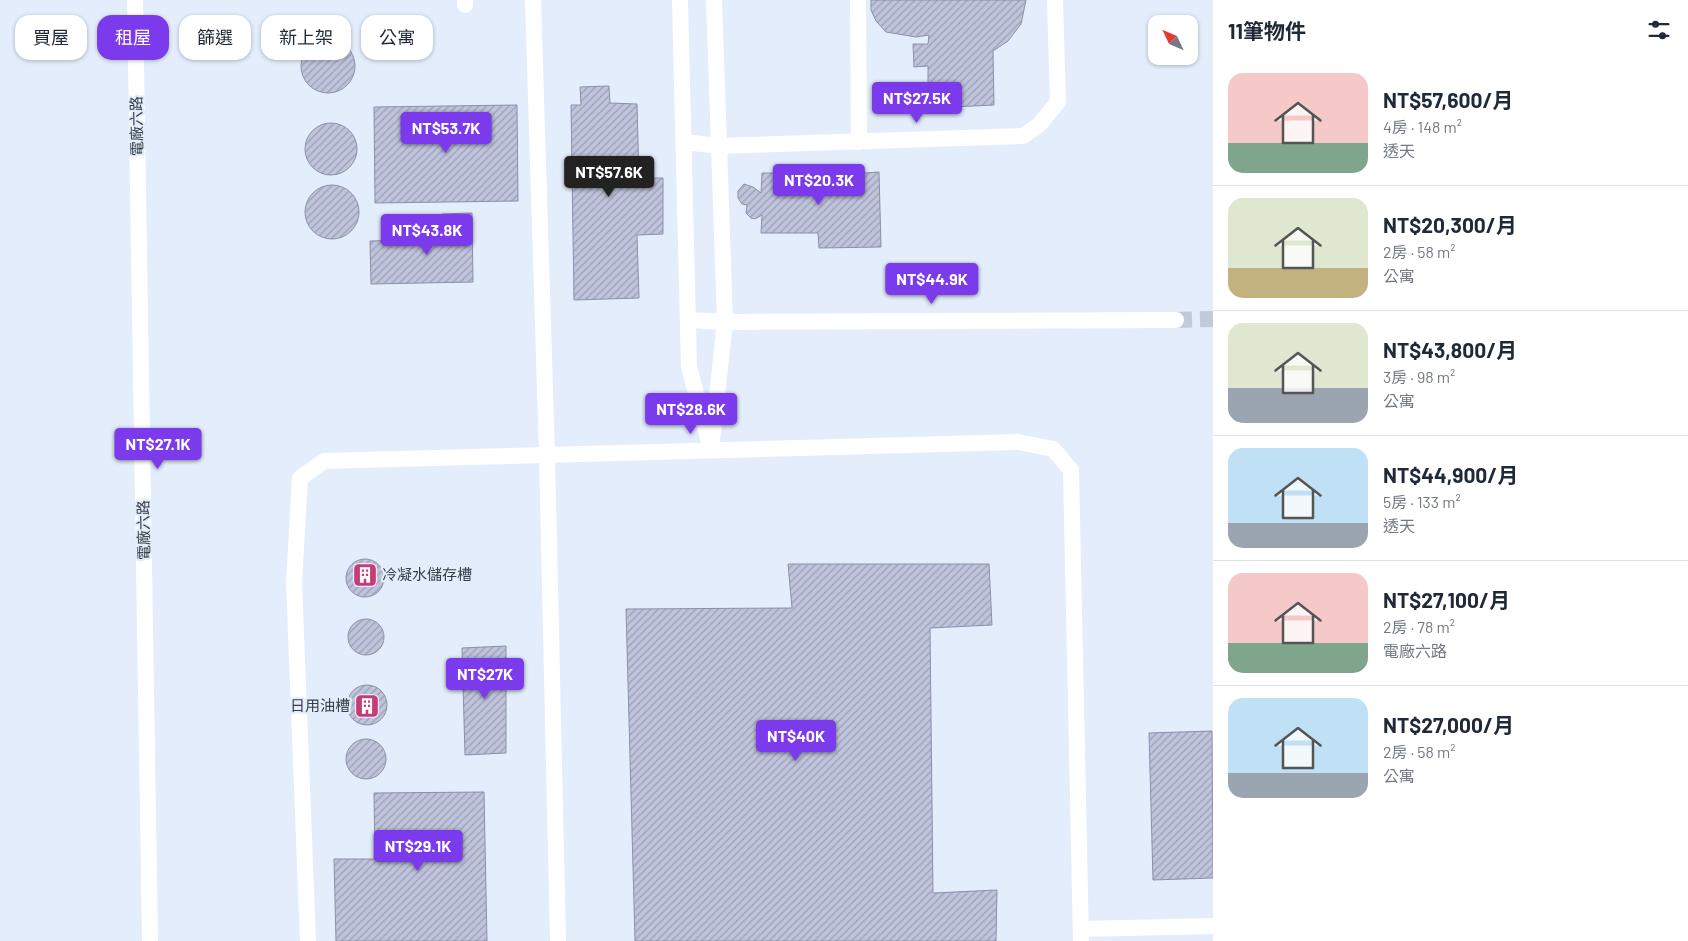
<!DOCTYPE html>
<html lang="zh-TW">
<meta charset="utf-8">
<style>
:root{--surface:#fff;--page:#f2f2f3;--text:#1f2937;--muted:#747a83;--line:#e0e1e3;--accent:#7c3aed}
body{margin:0;font-family:Barlow,"Noto Sans TC",sans-serif;background:var(--page);color:var(--text);height:100vh;display:flex;flex-direction:column;font-size:19px;white-space:nowrap}
*{box-sizing:border-box;margin:0}
p{font-size:16px;color:var(--muted)}
.icon{flex:none;width:28px;height:28px;fill:none;stroke:currentColor;stroke-width:2;stroke-linecap:round;stroke-linejoin:round}
.map{position:relative;flex:1;overflow:hidden}
.panel{display:flex;flex-direction:column;background:var(--surface);width:475px}
.panel>*{flex:none}
.hud{position:absolute;left:15px;top:15px;width:475px;height:45px;display:flex;gap:10px}
.needle{width:32px;rotate:314deg}
.fabs{position:absolute;left:1148px;top:15px;display:grid;gap:10px}
.fabs a{display:grid;place-items:center;width:50px;height:50px;border-radius:10px;background:var(--surface);box-shadow:0 1px 4px #0004;font-size:25px}
.price{position:absolute;translate:-50% -42px;padding:0 11px;border-radius:5px;background:var(--accent);color:#fff;font-size:16px;line-height:32px;filter:drop-shadow(0 1px 2px #0008)}
.price::after{content:'';position:absolute;left:50%;top:30px;width:15px;height:11px;margin-left:-8px;background:inherit;clip-path:polygon(0 0,100% 0,50% 100%)}
.price.current{background:#222;color:#fff}
ul{padding:0;list-style:none}
li{display:flex;align-items:center;gap:15px;height:125px;padding:0 15px}
li+li{border-top:1px solid var(--line)}
li span{display:grid;place-items:center;flex:none;width:140px;height:100px;border-radius:15px;color:#555}
li>.icon{margin-inline-start:auto}
span .icon{width:60px;height:60px;fill:#fffc;stroke-width:1}
li b{font-size:21px}
h2{display:flex;justify-content:space-between;align-items:center;height:60px;padding:0 15px;font-size:21px}
.tag{padding:0 18px;border-radius:15px;background:var(--surface);box-shadow:0 1px 4px #0004;font-size:18px;line-height:45px}
.tag.current{background:var(--accent);color:#fff}
main{display:flex;flex:1;min-height:0}
.map>svg:first-child{display:block}
.building{fill:url(#building-hatch);stroke:#8c90a8}
.lines{fill:none;stroke-linecap:round;stroke-linejoin:round}
.minor-tunnel{stroke:#c1cad7;stroke-width:16;stroke-dasharray:16 8;stroke-linecap:butt}
.minor{stroke:#fff;stroke-width:16}
.labels{text-anchor:middle;stroke-width:4.5;stroke-linejoin:round;paint-order:stroke}
.street-label{font-size:15px;fill:#373d46;stroke:#e3edfb}
.poi-label{font-size:15px;fill:#373d46;stroke:#e3edfb;text-anchor:start}
</style>
<main>
<div class="map">
<svg width="1213" height="941" viewBox="0 0 1213 941">
<defs>
<pattern id="building-hatch" width="6" height="6" patternUnits="userSpaceOnUse" patternTransform="scale(1.25)"><rect width="6" height="6" fill="#bfc3dc"/><path d="M-1 1l2-2M0 6l6-6M5 7l2-2" fill="none" stroke="#9ca0b4"/></pattern>
</defs>
<rect width="100%" height="100%" fill="#e3edfb"/>
<g class="building">
<polygon points="871,0 1026,0 1021,24 1008,41 993,51 994,105 952,107 952,94 940,95 940,86 928,86 928,66 914,67 913,44 928,44 929,35 916,37 886,32 876,21 871,10"/>
<circle cx="328" cy="66" r="27"/>
<polygon points="609,86 610,103 637,104 639,178 663,178 663,234 637,235 639,298 574,300 571,105 581,105 580,87"/>
<polygon points="517,105 518,201 375,203 374,107"/>
<circle cx="331" cy="149" r="26"/>
<polygon points="812,166 826,168 836,175 879,172 881,247 819,248 818,233 761,233 762,215 755,219 751,218 746,213 747,205 742,204 738,198 738,191 744,184 753,187 761,193 762,173 797,173"/>
<circle cx="332" cy="212" r="27"/>
<polygon points="472,213 473,282 371,284 370,241 443,239 442,214"/>
<circle cx="365" cy="578" r="19"/>
<polygon points="788,564 989,564 992,625 930,628 933,893 997,890 996,941 635,941 626,609 792,608"/>
<circle cx="366" cy="637" r="18"/>
<polygon points="506,646 506,753 465,755 462,648"/>
<circle cx="367" cy="705" r="20"/>
<polygon points="1212,731 1213,878 1153,880 1149,733"/>
<circle cx="366" cy="759" r="20"/>
<polygon points="484,792 487,941 336,941 334,859 375,859 374,793"/>
</g>
<g class="lines">
<polyline class="minor-tunnel" points="1176,320 1213,319"/>
<g class="minor">
<polyline points="135,0 150,941"/>
<polyline points="465,0 465,5"/>
<polyline points="533,0 547,455 558,941"/>
<polyline points="680,0 689,367 711,450"/>
<polyline points="858,0 859,142"/>
<polyline points="684,142 719,146 1023,136 1039,125 1058,102 1055,0"/>
<polyline points="688,320 725,322 1176,320"/>
<polyline points="712,441 725,322 714,0"/>
<polyline points="1081,929 1213,926"/>
<polyline points="308,941 294,582 300,478 324,461 1019,442 1053,449 1071,470 1081,941"/>
</g>
</g>
<defs>
<symbol id="building-square" viewBox="-11 -11 22 22"><rect x="-9" y="-9" width="18" height="18" rx="4" fill="#c63c75" stroke="#e3edfb"/><path d="M-4-6H4V6H1V3H-1V6H-4ZM-2.5-4.3h1.7v1.8h-1.7ZM.8-4.3h1.7v1.8H.8ZM-2.5-1h1.7V.8h-1.7ZM.8-1h1.7V.8H.8Z" fill="#fff"/></symbol>
</defs>
<g fill-rule="evenodd">
<use href="#building-square" x="351" y="561" width="28" height="28"/>
<use href="#building-square" x="353" y="692" width="28" height="28"/>
</g>
<g class="labels">
<g class="street-label">
<text transform="translate(137 126) rotate(-91)" y="5">電廠六路</text>
<text transform="translate(144 530) rotate(-91)" y="5">電廠六路</text>
</g>
<g class="poi-label">
<text x="382" y="580">冷凝水儲存槽</text>
<text x="350" y="711" text-anchor="end">日用油槽</text>
</g>
</g>
</svg>
<div class="fabs">
<a><svg class="needle" viewBox="-14 -14 28 28"><path d="M0-13l5 13h-10z" fill="#e53935"/><path d="M0 13l5-13h-10z" fill="#747a83"/></svg></a>
</div>
<b class="price" style="left:917px;top:124px">NT$27.5K</b>
<b class="price" style="left:446px;top:154px">NT$53.7K</b>
<b class="price current" style="left:609px;top:198px">NT$57.6K</b>
<b class="price" style="left:819px;top:206px">NT$20.3K</b>
<b class="price" style="left:427px;top:256px">NT$43.8K</b>
<b class="price" style="left:932px;top:305px">NT$44.9K</b>
<b class="price" style="left:691px;top:435px">NT$28.6K</b>
<b class="price" style="left:158px;top:470px">NT$27.1K</b>
<b class="price" style="left:485px;top:700px">NT$27K</b>
<b class="price" style="left:796px;top:762px">NT$40K</b>
<b class="price" style="left:418px;top:872px">NT$29.1K</b>
<div class="hud">
<a class="tag">買屋</a>
<a class="tag current">租屋</a>
<a class="tag">篩選</a>
<a class="tag">新上架</a>
<a class="tag">公寓</a>
</div>
</div>
<section class="panel">
<h2>11筆物件<svg class="icon" aria-label="filters" viewBox="0 0 24 24"><path d="M4 7h16M4 17h16"/><circle cx="9" cy="7" r="2"/><circle cx="15" cy="17" r="2"/></svg></h2>
<ul>
<li><span style="background:linear-gradient(#f6c9c9 70%,#7fa58c 0)"><svg class="icon" aria-label="home" viewBox="0 0 24 24"><path d="M3 11l9-7 9 7M6 9v11h12V9"/></svg></span><div><b>NT$57,600/月</b><p>4房 · 148 m²</p><p>透天</p></div></li>
<li><span style="background:linear-gradient(#dfe7d0 70%,#c2b280 0)"><svg class="icon" aria-label="home" viewBox="0 0 24 24"><path d="M3 11l9-7 9 7M6 9v11h12V9"/></svg></span><div><b>NT$20,300/月</b><p>2房 · 58 m²</p><p>公寓</p></div></li>
<li><span style="background:linear-gradient(#dfe7d0 65%,#9aa5b1 0)"><svg class="icon" aria-label="home" viewBox="0 0 24 24"><path d="M3 11l9-7 9 7M6 9v11h12V9"/></svg></span><div><b>NT$43,800/月</b><p>3房 · 98 m²</p><p>公寓</p></div></li>
<li><span style="background:linear-gradient(#bfe0f5 75%,#9aa5b1 0)"><svg class="icon" aria-label="home" viewBox="0 0 24 24"><path d="M3 11l9-7 9 7M6 9v11h12V9"/></svg></span><div><b>NT$44,900/月</b><p>5房 · 133 m²</p><p>透天</p></div></li>
<li><span style="background:linear-gradient(#f6c9c9 70%,#7fa58c 0)"><svg class="icon" aria-label="home" viewBox="0 0 24 24"><path d="M3 11l9-7 9 7M6 9v11h12V9"/></svg></span><div><b>NT$27,100/月</b><p>2房 · 78 m²</p><p>電廠六路</p></div></li>
<li><span style="background:linear-gradient(#bfe0f5 75%,#9aa5b1 0)"><svg class="icon" aria-label="home" viewBox="0 0 24 24"><path d="M3 11l9-7 9 7M6 9v11h12V9"/></svg></span><div><b>NT$27,000/月</b><p>2房 · 58 m²</p><p>公寓</p></div></li>
</ul>
</section>
</main>
